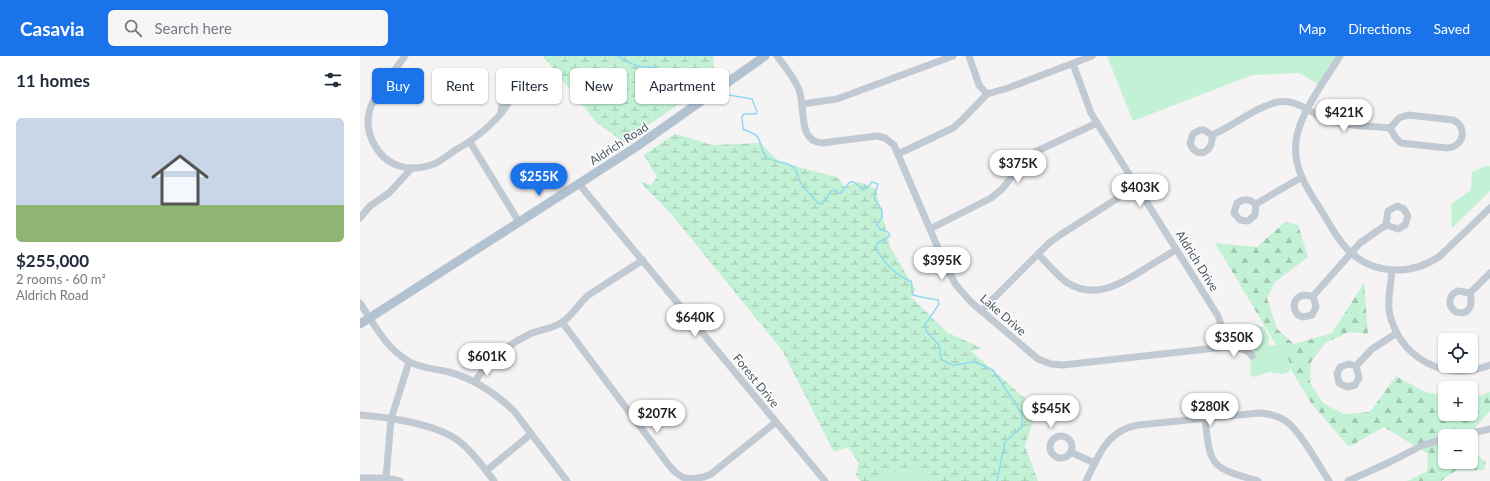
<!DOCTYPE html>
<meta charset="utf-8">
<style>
:root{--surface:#fff;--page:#f6f6f7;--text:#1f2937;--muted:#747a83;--accent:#1a73e8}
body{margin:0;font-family:Lato,sans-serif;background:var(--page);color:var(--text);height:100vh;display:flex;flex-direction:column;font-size:15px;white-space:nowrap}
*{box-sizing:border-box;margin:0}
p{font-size:13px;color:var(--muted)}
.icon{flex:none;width:22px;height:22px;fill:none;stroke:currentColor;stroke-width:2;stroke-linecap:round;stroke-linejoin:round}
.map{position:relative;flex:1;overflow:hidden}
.panel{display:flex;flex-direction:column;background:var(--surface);width:360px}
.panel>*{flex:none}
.guide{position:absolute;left:12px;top:12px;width:380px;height:36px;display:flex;gap:8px}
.tools{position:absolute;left:1078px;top:277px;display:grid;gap:8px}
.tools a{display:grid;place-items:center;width:40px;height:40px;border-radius:6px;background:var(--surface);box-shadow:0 1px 3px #0004;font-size:20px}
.price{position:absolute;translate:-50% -34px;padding:0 9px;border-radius:14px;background:#fff;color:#222;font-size:13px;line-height:26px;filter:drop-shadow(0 1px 2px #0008)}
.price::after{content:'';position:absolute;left:50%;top:24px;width:12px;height:9px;margin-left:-6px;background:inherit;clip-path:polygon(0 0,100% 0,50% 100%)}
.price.active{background:var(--accent);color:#fff}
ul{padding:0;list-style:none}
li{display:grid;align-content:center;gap:8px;height:212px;padding:0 16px}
li span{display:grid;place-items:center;height:124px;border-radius:6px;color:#555}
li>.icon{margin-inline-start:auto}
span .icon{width:72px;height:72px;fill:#fffc;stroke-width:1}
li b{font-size:17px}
h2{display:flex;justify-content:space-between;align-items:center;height:48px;padding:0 16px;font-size:17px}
.tag{padding:0 14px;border-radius:6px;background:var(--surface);box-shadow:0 1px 3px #0004;font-size:14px;line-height:36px}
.tag.active{background:var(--accent);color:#fff}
header{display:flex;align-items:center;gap:24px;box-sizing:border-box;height:56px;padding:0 20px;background:var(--accent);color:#fff}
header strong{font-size:19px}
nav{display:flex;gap:22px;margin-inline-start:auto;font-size:14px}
.search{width:280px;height:36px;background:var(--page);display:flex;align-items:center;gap:10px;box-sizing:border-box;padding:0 14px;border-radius:6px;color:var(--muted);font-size:15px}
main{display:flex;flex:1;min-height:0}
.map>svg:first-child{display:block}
.forest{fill:url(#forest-firs)}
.wetland{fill:url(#wetland-marsh)}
.park{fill:#c3f1d5}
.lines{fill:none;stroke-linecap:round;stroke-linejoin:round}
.stream{stroke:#90daee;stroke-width:1.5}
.minor{stroke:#c1cad2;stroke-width:7}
.major{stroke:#b3c2d1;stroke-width:9}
.labels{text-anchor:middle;stroke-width:3;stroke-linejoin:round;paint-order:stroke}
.street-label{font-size:12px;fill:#4a5661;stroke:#fff}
</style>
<header>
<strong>Casavia</strong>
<div class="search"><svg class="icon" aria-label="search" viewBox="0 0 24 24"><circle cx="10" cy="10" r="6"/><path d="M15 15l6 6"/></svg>Search here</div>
<nav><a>Map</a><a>Directions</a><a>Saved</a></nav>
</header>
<main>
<section class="panel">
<h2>11 homes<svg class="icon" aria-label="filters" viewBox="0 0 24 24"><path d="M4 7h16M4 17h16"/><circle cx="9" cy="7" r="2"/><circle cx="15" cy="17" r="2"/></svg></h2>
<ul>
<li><span style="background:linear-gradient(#c9d6e8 70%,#8fb573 0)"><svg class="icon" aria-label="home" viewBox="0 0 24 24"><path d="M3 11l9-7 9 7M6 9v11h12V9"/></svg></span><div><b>$255,000</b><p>2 rooms · 60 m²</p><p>Aldrich Road</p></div></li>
</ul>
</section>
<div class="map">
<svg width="1130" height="425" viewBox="0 0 1130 425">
<defs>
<pattern id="forest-firs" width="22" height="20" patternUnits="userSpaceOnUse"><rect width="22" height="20" fill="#c3f1d5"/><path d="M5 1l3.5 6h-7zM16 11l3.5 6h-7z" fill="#a0c6b0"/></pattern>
<pattern id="wetland-marsh" width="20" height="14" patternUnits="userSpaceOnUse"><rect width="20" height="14" fill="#c3f1d5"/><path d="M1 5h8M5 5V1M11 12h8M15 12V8" fill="none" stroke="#a0c6b0"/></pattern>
</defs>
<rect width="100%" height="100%" fill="#f5f3f3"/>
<polygon class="forest" points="925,166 938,169 948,201 915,226 907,242 917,273 934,288 972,277 1004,227 1008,278 989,276 965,287 951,306 950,327 963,347 984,358 1010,356 1036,320 1065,336 1085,340 1085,358 1111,358 1111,343 1130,336 1130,355 1108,380 1085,380 1085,406 1111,406 1111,393 1126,407 1124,414 1095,415 1081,425 1047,425 1067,415 1068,398 1024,371 989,391 951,347 855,187 897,191"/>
<g class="wetland">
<polygon points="183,0 353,0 355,23 264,86 237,67"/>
<polygon points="315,78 353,89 400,87 420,106 479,122 484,131 500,126 516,133 530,191 555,233 551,241 588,277 622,292 611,295 669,346 680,346 665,390 678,425 501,425 496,419 499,407 488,391 474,396 422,294 312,159 279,125 291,129 297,121 284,99"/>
</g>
<g class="park">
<polygon points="747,0 979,0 961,30 939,17 892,19 773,65"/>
<polygon points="1130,110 1130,135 1092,172 1091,148 1111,134 1112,116 1123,111"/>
<path d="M890,268L904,271L909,281L908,290L920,288C926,300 931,300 929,316L922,318L909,316L894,321L890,319L891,312L890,303L895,295L878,283L874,278V277Z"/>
<polygon points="556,409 569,425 513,425 526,418"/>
</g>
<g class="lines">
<g class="stream">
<path d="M258,0C270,7 279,13 294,11L295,10L298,11C300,17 295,23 297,29L301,28L300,39L309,36L315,38H330L339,25L350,18L360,28"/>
<path d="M363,36L369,39L392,43L397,56L396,58H384L382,61L383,73C388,76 396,77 398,82C402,88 401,96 407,101C414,107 426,105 433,111C438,115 437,120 440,125C444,133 452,140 458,147L462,148L465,145L471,135L475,134L478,137H481C490,124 491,121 503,134L508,131L512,126L518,128L514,141L516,146L522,154V161L517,169L520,173L528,176L530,180L517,187L516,192C522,205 537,221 551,225C553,230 551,234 553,239L561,241L578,244L579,248L565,269L566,275L579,289L581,303L589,308L594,309L615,306L633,314L662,358V371L645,386L637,425"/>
</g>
<g class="minor">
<path d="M45,0C33,17 17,34 10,53C6,66 8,77 14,88C26,111 50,117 74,108C81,105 88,99 94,95C110,86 125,75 137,62C146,52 153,40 158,28L154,24L148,23L145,29L141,56"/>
<path d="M417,0C425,11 435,22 439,34C446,52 437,85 462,87L517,80L525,82L534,89L587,213L596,229L611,246L678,303L691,308L703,309L865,291C874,292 886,291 892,300"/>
<polyline points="609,0 619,29 627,38 648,32 732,0"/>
<path d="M980,0C966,23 938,59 936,86C933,111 946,131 959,151C968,165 976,182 988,194C1013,219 1051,220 1080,200L1130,152"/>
<polyline points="713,8 731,57 737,67 858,260 862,272 865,291"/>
<polyline points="442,48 477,43 593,0"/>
<path d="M1048,59L1093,64C1108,71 1104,91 1087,92L1041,87L1035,81L1030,72L1039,62Z"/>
<path d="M840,74H844L852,79C854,97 836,104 830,87L833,78Z"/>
<path d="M852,79C873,70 897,50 918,46C936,43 948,55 963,62C980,70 1011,70 1030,72"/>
<polyline points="110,86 159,166"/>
<polyline points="538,98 593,72 602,64 627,38"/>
<polyline points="219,128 465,425"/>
<polygon points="883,144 889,144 896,148 895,159 888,165 880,164 874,157 877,147"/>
<polyline points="896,148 942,121"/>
<polygon points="1037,150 1044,153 1048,160 1045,169 1038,173 1026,169 1028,155"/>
<polyline points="0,162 10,150 29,137 52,112"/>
<polyline points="570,173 631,142 642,133 664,106 675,96 737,67"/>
<path d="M678,198C687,207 696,218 706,226C734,244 759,229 783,214C794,207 805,200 816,194"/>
<path d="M1032,214C1031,229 1026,249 1031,263C1045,306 1089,326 1130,309"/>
<path d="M1098,235L1110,237C1113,248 1110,260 1096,256C1087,250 1088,239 1098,235Z"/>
<polyline points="1110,237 1130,217"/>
<path d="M943,239L953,240L956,251L952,259L943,261L938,259C931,251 934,242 943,239Z"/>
<polyline points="953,240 1000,187 1026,169"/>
<path d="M0,247C14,268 26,292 48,305C58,312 77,313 89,316C115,323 135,337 154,355L207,425"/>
<polyline points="621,255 689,187 700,179 777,130"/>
<polyline points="202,266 308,408 315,416 322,421 330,423 344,421 351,418 416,366"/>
<polygon points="989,308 996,310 999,322 995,329 987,331 979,327 977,318 980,311"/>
<polyline points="996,310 1012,293 1037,277"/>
<path d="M115,326C127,304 147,289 170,278C179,274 190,273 199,268C211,263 219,246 230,238L283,204"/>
<path d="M0,359C28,361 78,368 100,386C114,397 123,411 134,425"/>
<path d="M845,362C850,412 851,411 898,425"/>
<polyline points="1098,380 1130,373"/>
<circle cx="701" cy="391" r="11"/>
<polyline points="711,396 734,407"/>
<polyline points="126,415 171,378"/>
<polyline points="0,422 26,422 40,425"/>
<polyline points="26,422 31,363 49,306"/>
<path d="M726,425C739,399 746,375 778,369L899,357C926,358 936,373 949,393C956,404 962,414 969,425"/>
<polyline points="988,425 1030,406 1063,389 1085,383"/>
</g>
<polyline class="major" points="0,268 276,91 405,0"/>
</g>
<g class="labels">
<g class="street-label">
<text transform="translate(259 88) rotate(-33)" y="4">Aldrich Road</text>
<text transform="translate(837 205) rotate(58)" y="4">Aldrich Drive</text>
<text transform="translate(643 259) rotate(41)" y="4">Lake Drive</text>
<text transform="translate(396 325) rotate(51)" y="4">Forest Drive</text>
</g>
</g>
</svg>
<div class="tools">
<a><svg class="icon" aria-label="locate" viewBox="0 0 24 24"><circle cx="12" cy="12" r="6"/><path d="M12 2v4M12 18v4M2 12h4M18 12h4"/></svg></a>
<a>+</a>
<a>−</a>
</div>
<b class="price" style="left:984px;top:77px">$421K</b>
<b class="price" style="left:658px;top:128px">$375K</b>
<b class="price active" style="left:179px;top:141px">$255K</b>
<b class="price" style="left:780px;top:152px">$403K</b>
<b class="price" style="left:582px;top:225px">$395K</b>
<b class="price" style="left:335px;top:282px">$640K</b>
<b class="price" style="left:874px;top:302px">$350K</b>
<b class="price" style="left:127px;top:321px">$601K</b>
<b class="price" style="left:850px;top:371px">$280K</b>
<b class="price" style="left:691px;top:373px">$545K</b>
<b class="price" style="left:297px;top:378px">$207K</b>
<div class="guide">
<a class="tag active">Buy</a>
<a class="tag">Rent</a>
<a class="tag">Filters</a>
<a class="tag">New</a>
<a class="tag">Apartment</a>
</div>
</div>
</main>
